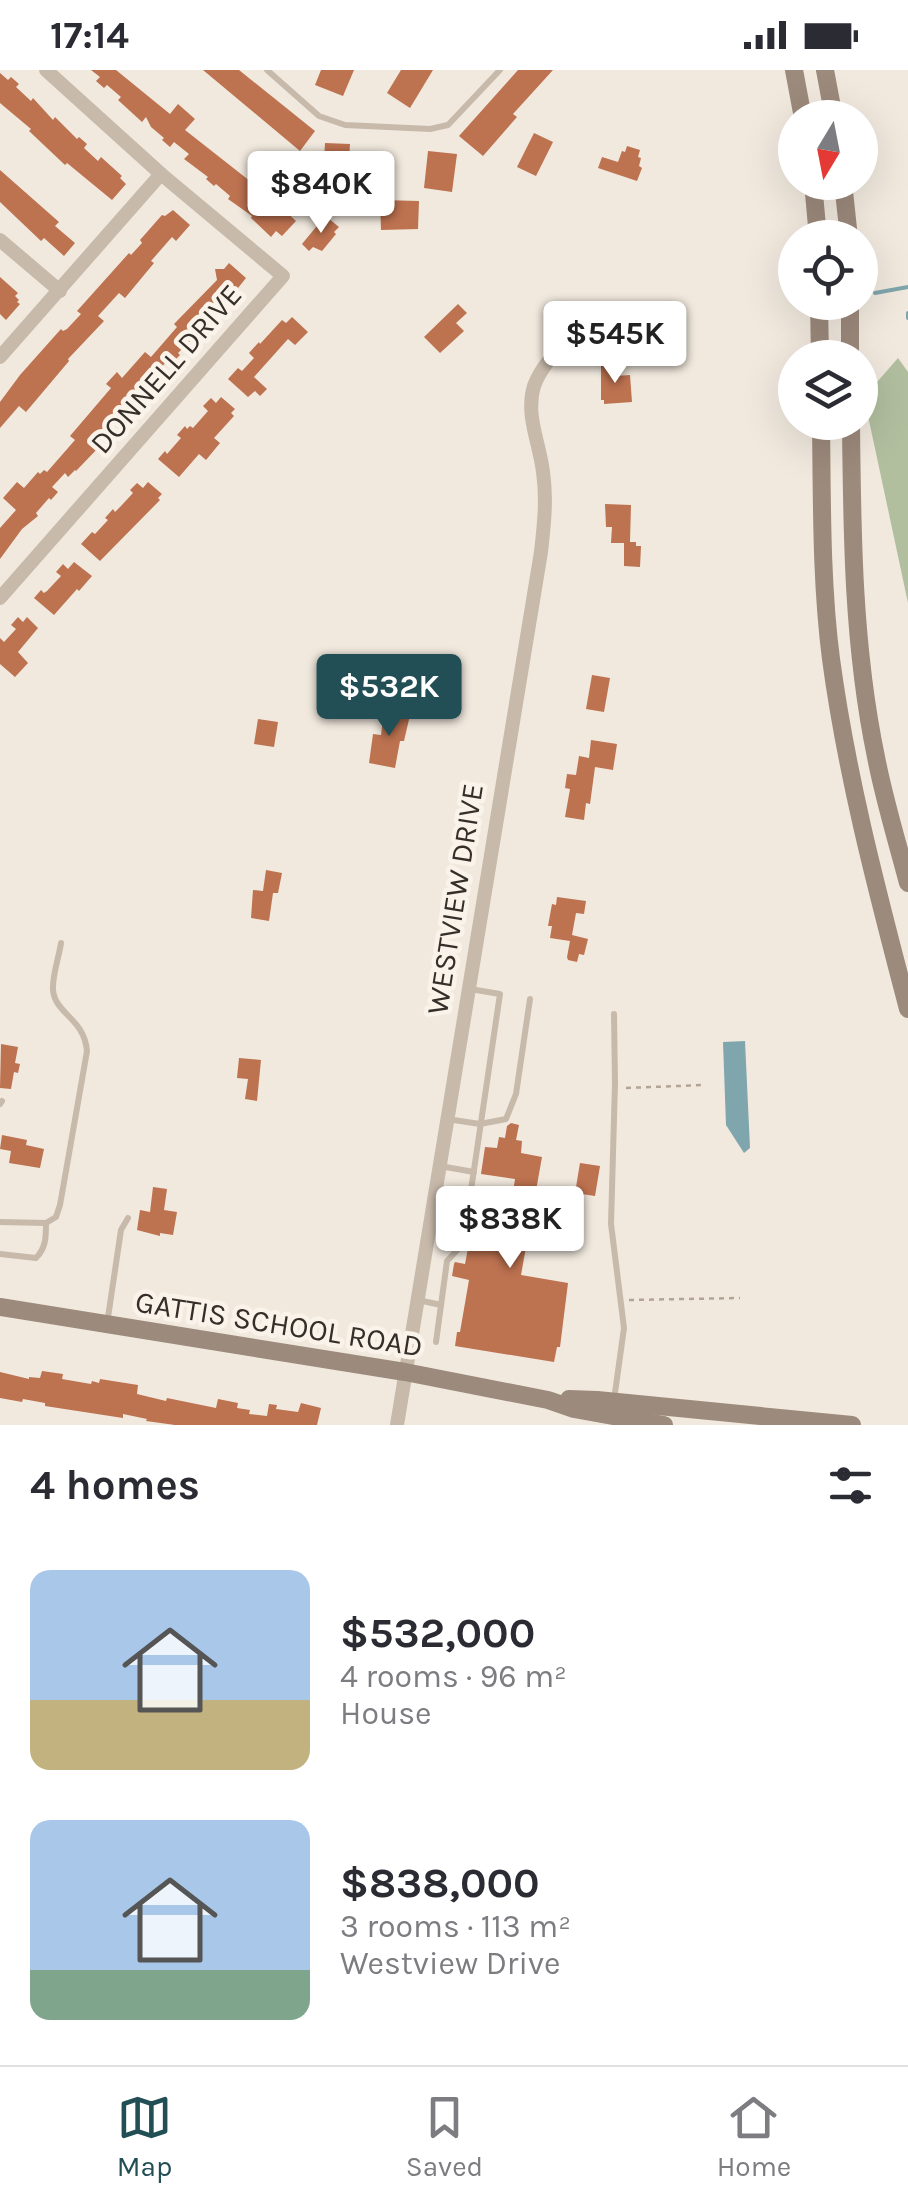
<!DOCTYPE html>
<meta charset="utf-8">
<style>
:root{--surface:#fff;--page:#f7f7f7;--text:#2b2b33;--muted:#7c7c81;--line:#e1e1e2;--accent:#224e55}
body{margin:0;font-family:Karla,sans-serif;background:var(--page);color:var(--text);height:100vh;display:flex;flex-direction:column;font-size:38px;white-space:nowrap}
*{box-sizing:border-box;margin:0}
p{font-size:32px;color:var(--muted)}
.icon{flex:none;width:55px;height:55px;fill:none;stroke:currentColor;stroke-width:2;stroke-linecap:round;stroke-linejoin:round}
.map{position:relative;height:1355px;overflow:hidden}
.panel{display:flex;flex-direction:column;background:var(--surface);flex:1}
.panel>*{flex:none}
.needle{width:65px;rotate:190deg}
.tools{position:absolute;left:778px;top:30px;display:grid;gap:20px}
.tools a{display:grid;place-items:center;width:100px;height:100px;border-radius:50%;background:var(--surface);box-shadow:0 10px 40px #0002;font-size:50px}
.price{position:absolute;translate:-50% -85px;padding:0 22px;border-radius:10px;background:#fff;color:#222;font-size:32px;line-height:65px;filter:drop-shadow(0 2px 5px #0008)}
.price::after{content:'';position:absolute;left:50%;top:60px;width:30px;height:22px;margin-left:-15px;background:inherit;clip-path:polygon(0 0,100% 0,50% 100%)}
.price.active{background:var(--accent);color:#fff}
ul{padding:0;list-style:none}
li{display:flex;align-items:center;gap:30px;height:250px;padding:0 30px}
li span{display:grid;place-items:center;flex:none;width:280px;height:200px;border-radius:20px;color:#555}
li>.icon{margin-inline-start:auto}
span .icon{width:120px;height:120px;fill:#fffc;stroke-width:1}
li b{font-size:42px}
h2{display:flex;justify-content:space-between;align-items:center;height:120px;padding:0 30px;font-size:42px}
.status{display:flex;justify-content:space-between;align-items:center;height:70px;padding:0 50px;background:var(--surface);direction:ltr}
.status svg{height:28px;fill:currentColor}
.tab-bar{display:flex;justify-content:space-around;align-items:center;height:140px;border-top:2px solid var(--line);background:var(--surface);font-size:28px;color:var(--muted)}
.tab-bar a{display:grid;justify-items:center;gap:5px}
.tab-bar .active{color:var(--accent)}
.map>svg:first-child{display:block}
.green{fill:#b2bf9f}
.water{fill:#7fa6ac}
.lines{fill:none;stroke-linecap:round;stroke-linejoin:round}
.stream{stroke:#7fa6ac;stroke-width:4}
.building{fill:#bd7250}
.path{stroke:#b4a495;stroke-width:2.5;stroke-dasharray:5 5;stroke-linecap:butt}
.lane{stroke:#c8baab;stroke-width:6}
.street{stroke:#c8baab;stroke-width:14}
.secondary{stroke:#9c8a7c;stroke-width:18}
.labels{text-anchor:middle;stroke-width:9;stroke-linejoin:round;paint-order:stroke}
.street-label{font-size:30px;fill:#362e29;stroke:#f9f3ea}
</style>
<div class="status"><b>17:14</b><svg viewBox="0 0 49 12"><path d="M0 12V9h3v3zM5 12V6h3v6zM10 12V3h3v9zM15 12V0h3v12zM26 1h20v11H26zM47 4h2v5h-2z"/></svg></div>
<div class="map">
<svg width="908" height="1355" viewBox="0 0 908 1355">
<rect width="100%" height="100%" fill="#f1e9de"/>
<polygon class="green" points="898,288 908,302 908,533 864,327"/>
<polygon class="water" points="745,971 750,1078 744,1083 726,1055 723,972"/>
<g class="lines">
<g class="stream">
<polyline points="875,223 908,217"/>
<polyline points="908,243 908,248"/>
</g>
</g>
<g class="building">
<polygon points="91,0 116,0 170,44 178,34 195,49 185,60 255,115 249,121 265,134 266,132 278,142 282,138 296,151 282,166 276,161 271,167 251,148 252,146 228,129 230,126 216,114 214,116 206,109 208,107 184,89 189,84 174,72 170,77 162,70 164,68 151,57 146,47 142,52 118,30 121,27 107,15 104,18 96,11 100,7"/>
<polygon points="203,0 239,0 315,61 300,81"/>
<polygon points="321,0 354,0 343,26 315,15"/>
<polygon points="401,0 433,0 410,38 387,23"/>
<polygon points="518,0 553,0 513,44 517,47 483,86 459,66"/>
<polygon points="0,3 8,10 11,7 19,14 16,17 31,31 33,28 53,50 55,47 77,69 79,67 87,74 84,78 98,91 101,87 122,106 120,108 126,114 112,130 67,93 65,95 29,61 31,59 0,33"/>
<polygon points="534,63 553,72 536,106 517,97"/>
<polygon points="325,73 350,74 348,109 323,108"/>
<polygon points="627,76 640,80 638,87 641,88 639,96 642,98 637,111 598,98 602,87 618,92 622,81 625,82"/>
<polygon points="428,81 457,84 452,122 424,118"/>
<polygon points="0,100 59,152 55,156 75,173 64,186 44,168 41,171 0,132"/>
<polygon points="380,130 419,131 418,159 381,160"/>
<polygon points="173,140 190,155 176,171 172,167 151,191 154,193 125,228 119,223 98,246 104,251 68,289 69,291 26,342 19,336 0,358 0,332 20,305 61,259 63,261 67,259 81,244 77,241 129,183 131,185 142,173 140,170 162,145 165,146"/>
<polygon points="328,148 339,157 334,162 336,164 322,181 313,177 309,181 302,174 321,151 324,153"/>
<polygon points="229,193 246,208 238,218 236,216 230,222 216,237 218,239 211,247 207,243 194,257 199,262 178,283 180,285 172,293 168,289 156,305 159,308 152,316 149,313 135,328 140,331 121,351 115,345 99,363 103,366 96,374 99,377 76,401 75,400 68,407 65,403 52,417 58,422 51,430 49,428 36,443 38,446 22,459 0,489 0,458 16,440 3,428 17,412 24,418 38,402 40,404 44,400 47,402 75,370 70,366 111,318 106,314 117,302 122,308 145,282 151,287 177,257 174,254 217,210 215,199 224,199"/>
<polygon points="0,207 18,223 15,226 19,230 17,232 20,234 6,250 0,244"/>
<polygon points="676,231 678,255 647,258 645,233"/>
<polygon points="458,234 467,243 456,253 464,261 440,283 424,267"/>
<polygon points="292,247 308,262 295,275 288,269 254,307 267,319 260,326 255,321 248,327 228,309 238,298 242,301 254,288 249,283 259,272 260,274 282,250 286,253"/>
<polygon points="615,294 616,306 630,305 632,332 604,334 604,330 601,330 601,295"/>
<polygon points="221,327 235,339 231,343 234,346 214,368 220,373 206,390 199,384 179,407 158,389 165,381 167,384 181,368 177,365 185,356 187,359 190,356 193,358 208,341 203,336 211,328 216,333"/>
<polygon points="148,412 162,424 158,428 160,430 100,491 81,474 92,462 95,464 108,450 105,448 113,439 115,442 121,436 133,423 130,420 137,413 143,418"/>
<polygon points="605,434 631,435 630,472 636,472 636,476 641,476 640,497 624,496 624,473 611,473 612,457 606,457"/>
<polygon points="74,492 92,506 79,521 77,519 54,545 34,528 41,520 44,523 47,521 61,506 56,502 63,494 68,499"/>
<polygon points="18,547 23,552 27,547 38,558 18,582 28,593 15,607 0,594 0,568 4,572 16,559 11,555"/>
<polygon points="592,605 610,608 604,642 586,639"/>
<polygon points="384,641 402,642 401,644 410,645 404,671 400,671 395,698 369,693 373,664 381,665"/>
<polygon points="258,649 278,652 274,677 254,674"/>
<polygon points="591,670 617,674 613,700 595,697 590,734 586,733 584,750 565,747 570,719 565,718 567,704 576,705 579,686 589,688"/>
<polygon points="266,800 282,803 278,823 273,823 269,851 251,848 253,820 263,821"/>
<polygon points="557,827 586,831 584,844 576,843 572,865 588,869 584,885 579,884 577,892 568,890 567,887 570,871 550,868 552,856 548,856 552,834 556,835"/>
<polygon points="1,974 18,977 15,993 20,994 18,1003 14,1002 11,1019 0,1018"/>
<polygon points="239,988 261,990 257,1031 245,1029 248,1009 237,1008"/>
<polygon points="511,1053 519,1055 516,1070 522,1071 521,1083 542,1087 521,1205 568,1213 560,1277 557,1277 554,1292 455,1276 457,1262 460,1262 469,1210 452,1206 454,1194 455,1192 465,1194 472,1158 497,1162 502,1133 511,1135 515,1109 481,1104 485,1077 497,1078 499,1067 505,1068 507,1056"/>
<polygon points="2,1065 27,1070 26,1075 44,1079 40,1098 9,1093 11,1081 0,1079"/>
<polygon points="580,1093 600,1096 595,1126 575,1123"/>
<polygon points="153,1117 167,1119 164,1140 177,1142 173,1165 160,1163 160,1166 137,1160 140,1140 150,1142"/>
<polygon points="42,1301 63,1304 62,1309 91,1314 92,1311 99,1313 100,1309 138,1315 137,1324 166,1331 167,1328 216,1338 218,1329 238,1333 237,1338 250,1340 249,1344 267,1346 269,1334 277,1335 276,1339 298,1342 301,1333 321,1338 317,1355 175,1355 146,1351 147,1349 123,1344 123,1348 45,1336 45,1333 23,1329 22,1332 0,1328 0,1302 29,1309 29,1307 40,1308"/>
</g>
<g class="lines">
<g class="path">
<polyline points="626,1018 704,1015"/>
<polyline points="629,1230 740,1228"/>
</g>
<g class="lane">
<polyline points="267,0 319,46 345,55 430,59 448,55 500,0"/>
<polyline points="614,944 615,1013 611,1154 624,1258 614,1330"/>
<polyline points="0,1034 2,1031"/>
<polyline points="447,1049 480,1054 506,1049 516,1024 530,929"/>
<polyline points="440,1096 474,1102"/>
<path d="M0,1152L46,1153L56,1147L60,1135L87,981C84,948 55,944 53,920C52,906 59,887 61,873"/>
<path d="M0,1184L36,1188C46,1178 46,1167 46,1153"/>
<polyline points="418,1230 441,1235"/>
<polyline points="107,1254 121,1160 128,1148"/>
<polyline points="436,1272 447,1191 463,1174 500,924 470,919"/>
</g>
<g class="street">
<polyline points="0,170 60,221"/>
<polyline points="0,287 161,104"/>
<polyline points="0,528 283,206 161,104 46,0"/>
<path d="M397,1355L541,482C544,455 547,429 543,402C540,374 525,345 534,316C542,294 562,276 576,259"/>
</g>
<g class="secondary">
<polyline points="794,0 803,48"/>
<polyline points="825,0 834,48"/>
<polyline points="813,112 818,168"/>
<polyline points="843,112 849,168"/>
<polyline points="819,232 820,288"/>
<polyline points="850,232 850,288"/>
<path d="M821,352C822,430 821,512 831,589C847,708 878,824 908,939"/>
<path d="M851,352C852,464 853,577 876,687C884,729 897,771 908,813"/>
<polyline points="0,1237 405,1302 548,1330 574,1339 664,1355"/>
<polyline points="569,1329 597,1330 852,1355"/>
</g>
</g>
<g class="labels">
<g class="street-label">
<text transform="translate(166 299) rotate(-49)" y="10">DONNELL DRIVE</text>
<text transform="translate(455 829) rotate(-81)" y="10">WESTVIEW DRIVE</text>
<text transform="translate(279 1254) rotate(9)" y="10">GATTIS SCHOOL ROAD</text>
</g>
</g>
</svg>
<div class="tools">
<a><svg class="needle" viewBox="-14 -14 28 28"><path d="M0-13l5 13h-10z" fill="#e53935"/><path d="M0 13l5-13h-10z" fill="#7c7c81"/></svg></a>
<a><svg class="icon" aria-label="locate" viewBox="0 0 24 24"><circle cx="12" cy="12" r="6"/><path d="M12 2v4M12 18v4M2 12h4M18 12h4"/></svg></a>
<a><svg class="icon" aria-label="layers" viewBox="0 0 24 24"><path d="M12 4l9 5-9 5-9-5zM3 14l9 5 9-5"/></svg></a>
</div>
<b class="price" style="left:321px;top:166px">$840K</b>
<b class="price" style="left:615px;top:316px">$545K</b>
<b class="price active" style="left:389px;top:669px">$532K</b>
<b class="price" style="left:510px;top:1201px">$838K</b>
</div>
<section class="panel">
<h2>4 homes<svg class="icon" aria-label="filters" viewBox="0 0 24 24"><path d="M4 7h16M4 17h16"/><circle cx="9" cy="7" r="2"/><circle cx="15" cy="17" r="2"/></svg></h2>
<ul>
<li><span style="background:linear-gradient(#a9c7e8 65%,#c2b280 0)"><svg class="icon" aria-label="home" viewBox="0 0 24 24"><path d="M3 11l9-7 9 7M6 9v11h12V9"/></svg></span><div><b>$532,000</b><p>4 rooms · 96 m²</p><p>House</p></div></li>
<li><span style="background:linear-gradient(#a9c7e8 75%,#7fa58c 0)"><svg class="icon" aria-label="home" viewBox="0 0 24 24"><path d="M3 11l9-7 9 7M6 9v11h12V9"/></svg></span><div><b>$838,000</b><p>3 rooms · 113 m²</p><p>Westview Drive</p></div></li>
</ul>
</section>
<nav class="tab-bar">
<a class="active"><svg class="icon" aria-label="map" viewBox="0 0 24 24"><path d="M3 6l6-2 6 2 6-2v14l-6 2-6-2-6 2zM9 4v14M15 6v14"/></svg>Map</a>
<a><svg class="icon" aria-label="saved" viewBox="0 0 24 24"><path d="M7 4h10v16l-5-4-5 4z"/></svg>Saved</a>
<a><svg class="icon" aria-label="home" viewBox="0 0 24 24"><path d="M3 11l9-7 9 7M6 9v11h12V9"/></svg>Home</a>
</nav>
